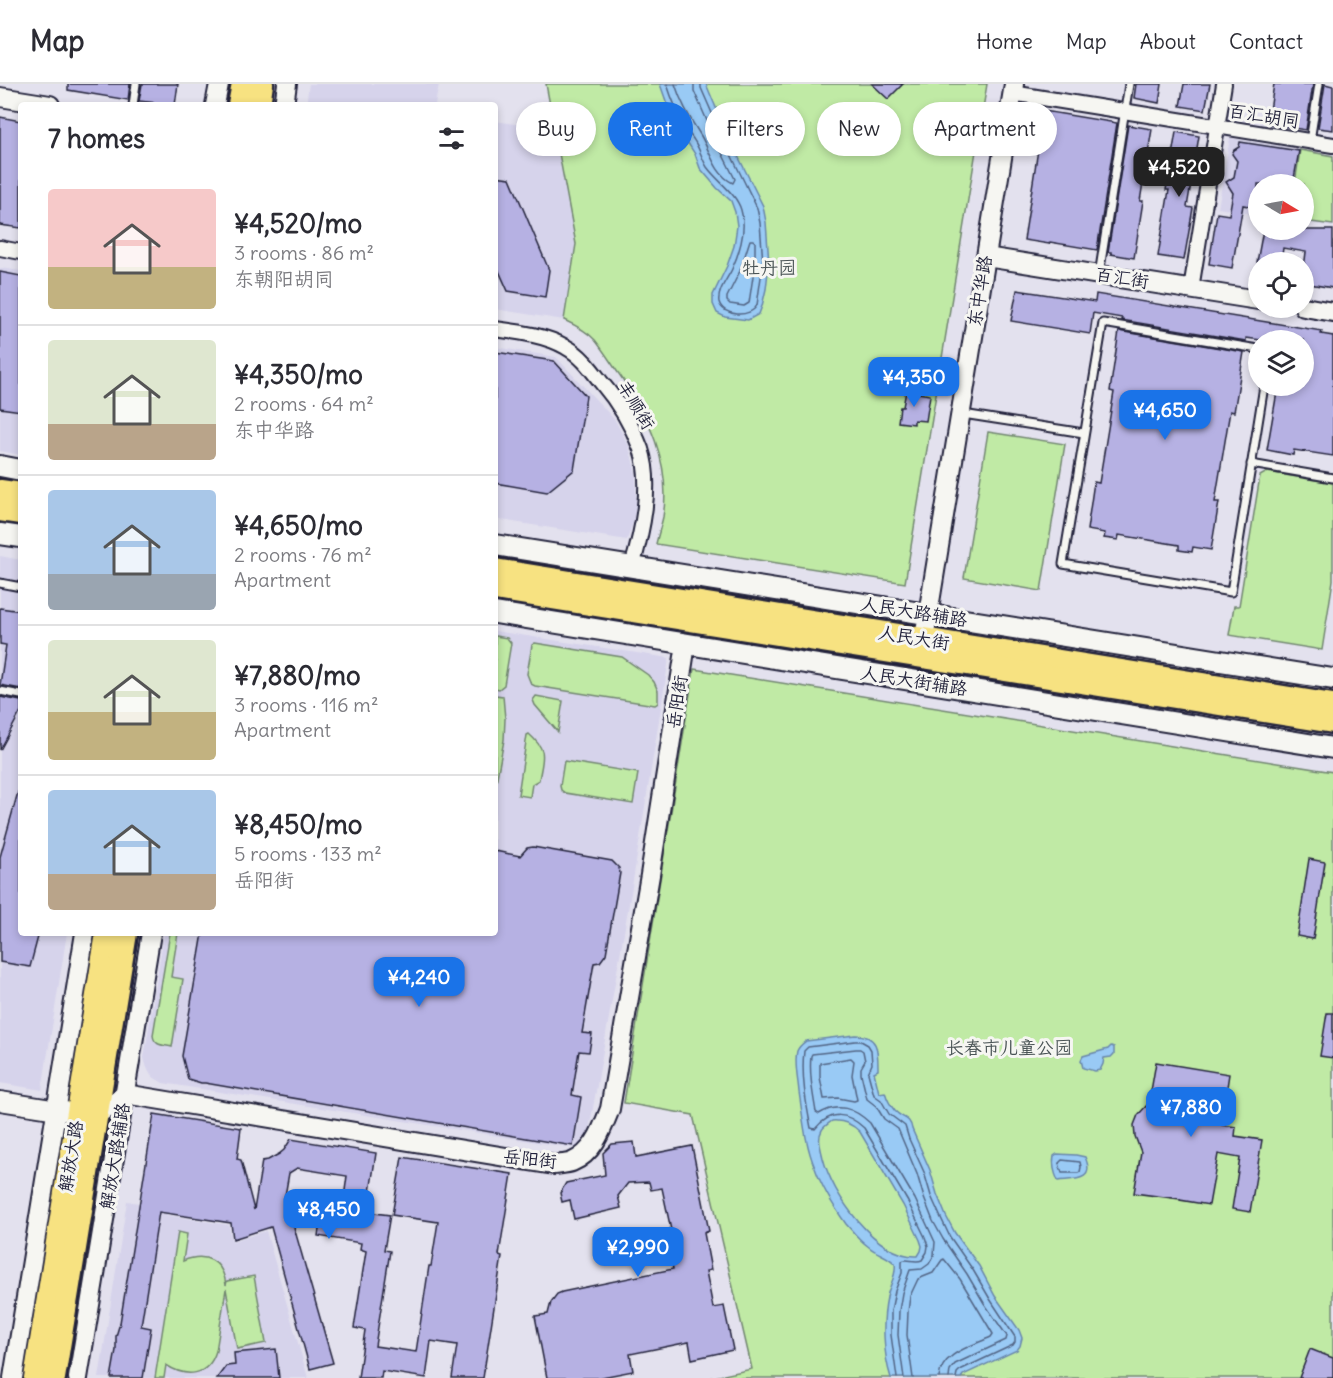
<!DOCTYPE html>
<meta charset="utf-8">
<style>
:root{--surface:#fff;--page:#f2f2f3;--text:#2b2b33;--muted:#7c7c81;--line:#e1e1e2;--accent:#1a73e8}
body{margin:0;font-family:Delius,"LXGW WenKai TC",sans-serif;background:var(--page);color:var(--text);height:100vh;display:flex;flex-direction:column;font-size:22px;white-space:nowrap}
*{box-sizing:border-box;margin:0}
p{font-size:20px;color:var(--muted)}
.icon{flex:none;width:33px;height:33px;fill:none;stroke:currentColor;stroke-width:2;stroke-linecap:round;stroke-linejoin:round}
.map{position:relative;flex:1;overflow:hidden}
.side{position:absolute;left:18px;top:18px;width:480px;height:834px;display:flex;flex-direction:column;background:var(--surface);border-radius:6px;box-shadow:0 3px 9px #0003}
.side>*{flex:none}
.banner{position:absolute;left:516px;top:18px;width:570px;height:54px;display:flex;gap:12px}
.needle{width:39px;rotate:100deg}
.tools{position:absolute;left:1248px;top:90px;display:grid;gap:12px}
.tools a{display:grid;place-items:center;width:66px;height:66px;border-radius:50%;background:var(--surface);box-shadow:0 3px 9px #0003;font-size:30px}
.price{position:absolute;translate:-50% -51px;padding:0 14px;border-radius:12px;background:var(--accent);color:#fff;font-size:20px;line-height:39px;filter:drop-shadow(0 2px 3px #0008)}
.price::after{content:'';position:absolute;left:50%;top:36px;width:18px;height:14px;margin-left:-9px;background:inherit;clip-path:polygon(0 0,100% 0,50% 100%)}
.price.selected{background:#222;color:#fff}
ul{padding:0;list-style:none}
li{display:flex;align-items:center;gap:18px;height:150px;padding:0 30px}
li+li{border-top:2px solid var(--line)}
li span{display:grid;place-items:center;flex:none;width:168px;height:120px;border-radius:6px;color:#555}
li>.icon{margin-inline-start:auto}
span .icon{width:72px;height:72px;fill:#fffc;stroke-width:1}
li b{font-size:26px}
h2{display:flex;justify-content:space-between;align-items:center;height:72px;padding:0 30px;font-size:26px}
.pill{padding:0 21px;border-radius:27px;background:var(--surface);box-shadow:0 3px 9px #0003;font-size:21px;line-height:54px}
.pill.selected{background:var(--accent);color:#fff}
header{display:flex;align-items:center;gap:36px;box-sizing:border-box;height:84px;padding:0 30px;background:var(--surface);border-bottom:2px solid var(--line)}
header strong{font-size:28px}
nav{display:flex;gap:33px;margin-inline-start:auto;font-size:21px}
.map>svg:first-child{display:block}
.built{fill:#d6d3eb}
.green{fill:#c0eaa5;stroke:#718670;stroke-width:1.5}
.water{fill:#99caf5;stroke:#6987ab;stroke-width:1.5;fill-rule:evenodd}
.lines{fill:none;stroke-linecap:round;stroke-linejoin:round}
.shore{stroke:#526585;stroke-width:1.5}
.building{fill:#b6b1e3;stroke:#22223b;stroke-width:1.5}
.service-casing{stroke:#22223b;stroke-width:11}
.minor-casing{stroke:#22223b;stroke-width:18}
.tertiary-casing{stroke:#22223b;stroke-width:22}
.secondary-casing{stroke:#22223b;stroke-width:24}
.primary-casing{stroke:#22223b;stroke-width:27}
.service{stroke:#f6f6f2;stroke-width:7}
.minor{stroke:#f6f6f2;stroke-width:14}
.tertiary{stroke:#f6f6f2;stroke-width:18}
.secondary{stroke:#f6f6f2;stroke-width:20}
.primary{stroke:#f7e281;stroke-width:22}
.labels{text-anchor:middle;stroke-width:6;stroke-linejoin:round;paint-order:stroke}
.street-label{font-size:18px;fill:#22223b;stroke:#f6f6f2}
.park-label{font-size:18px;fill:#4a5456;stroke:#f6f6f2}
</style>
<header>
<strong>Map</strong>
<nav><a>Home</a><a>Map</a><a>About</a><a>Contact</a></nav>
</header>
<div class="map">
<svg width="1333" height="1294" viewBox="0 0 1333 1294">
<rect width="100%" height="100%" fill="#e3e1ee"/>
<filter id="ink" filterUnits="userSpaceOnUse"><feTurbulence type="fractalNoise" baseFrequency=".0167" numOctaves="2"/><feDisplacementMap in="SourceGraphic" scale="12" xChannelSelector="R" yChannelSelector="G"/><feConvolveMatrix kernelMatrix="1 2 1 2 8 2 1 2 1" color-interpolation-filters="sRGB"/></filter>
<g filter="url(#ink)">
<g class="built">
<polygon points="309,0 439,0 435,21 306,21"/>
<polygon points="495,37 555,46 576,160 564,236 495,225"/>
<polygon points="1230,54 1333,71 1333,143 1304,138 1304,100 1258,100 1258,131 1218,124"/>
<polygon points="0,184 21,187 21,371 0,367"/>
<polygon points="495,263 556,273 615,336 629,362 636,390 636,422 633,438 627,456 495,435"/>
<polygon points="0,472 21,476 21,849 67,849 42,1006 0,999"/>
<polygon points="495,547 669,574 632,803 588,1052 586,1056 578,1063 573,1064 163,999 153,993 147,984 144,974 164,849 495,849"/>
<polygon points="127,1117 168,1124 167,1131 229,1141 232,1157 266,1147 308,1294 99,1294"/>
</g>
<g class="green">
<path d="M546,0H987L905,499L656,460C658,451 661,442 663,433C672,380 648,331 619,290C611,279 604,267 595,256C587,247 575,241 564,236L576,160Z"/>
<polygon points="1300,66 1333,72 1333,141 1304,137 1304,100 1295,100"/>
<polygon points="988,348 1065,360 1041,507 964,494"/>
<polygon points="1267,388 1333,399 1333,496 1322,566 1229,551 1234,522 1239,522 1260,392"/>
<polygon points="495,552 507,554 511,559 504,601 499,605 495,604"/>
<polygon points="535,559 622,573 648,591 654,598 658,607 658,619 655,621 535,602 531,600 527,590 532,561"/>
<polygon points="694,585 1333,688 1333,1294 710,1294 752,1285 693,1031 624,1019"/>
<polygon points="495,611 503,612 505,635 504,656 495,704"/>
<polygon points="536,612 563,617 558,648 535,621 533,616"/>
<path d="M529,650C548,667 543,672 539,696L532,700L530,713L518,711L527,651Z"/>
<polygon points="564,677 638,689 633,720 565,709 561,706 560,702"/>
<path d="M170,849H178L171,893L183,895L172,963C163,961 154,962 153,951Z"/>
<path d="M178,1148L187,1150L183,1177C205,1168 223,1176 226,1201L227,1197L254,1192L266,1259L237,1265L226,1205L216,1267C208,1293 186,1294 166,1281L164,1294H155Z"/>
</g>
<g class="water">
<polygon points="660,0 706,0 727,50 763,122 766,138 769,179 766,205 762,222 759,230 748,236 725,233 717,229 713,220 713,211 727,182 734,162 737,142 735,128 731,117 717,104 700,84 695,70 682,50 666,17"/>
<path d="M855,951C879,951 878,967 878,986L874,988L879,1009L885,1008C887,1015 890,1021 895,1027C902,1035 910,1032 912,1045L930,1086L937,1110L946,1132L955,1149L979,1182L995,1212L1019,1246L1022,1254L1020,1262L1017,1266L963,1291L961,1294H891C883,1269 882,1238 887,1213C889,1201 897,1192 895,1180C889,1172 877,1170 869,1163C860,1157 853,1148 846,1140C834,1123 822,1104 815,1084C805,1060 803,1034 799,1008C798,995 794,979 797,967C799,962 802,960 806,957ZM832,1037C844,1036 852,1040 860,1048L903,1121L920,1156L922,1162L921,1167L918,1172C876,1174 832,1110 823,1074C821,1065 817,1054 822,1046C824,1042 828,1040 832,1037Z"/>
<polygon points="1111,962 1114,963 1114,970 1111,973 1104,974 1103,980 1100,986 1095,987 1083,984 1081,976 1083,972 1108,965"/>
<path d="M1057,1070L1076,1071L1085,1073C1096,1098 1074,1095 1058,1097C1054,1088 1052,1081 1054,1072Z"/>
</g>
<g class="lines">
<g class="shore">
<path d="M667,0C672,16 679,32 687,47C690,51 693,54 695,58C700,66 702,75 707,83C718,98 736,109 741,126C747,145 740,167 732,185C728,194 717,207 719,218C723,233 751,234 757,221L763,179L760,139L757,124L722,52L701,4V0"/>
<path d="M675,0C681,19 690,35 701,52C710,67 715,91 733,99L735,95L715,55L694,7V0"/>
<polygon points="750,156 753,156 755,158 755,179 749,219 744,222 730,220 727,217 727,213 740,187"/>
<polygon points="851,974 854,977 852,991 857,1016 854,1017 838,1014 824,1015 820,993 820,979"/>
<polygon points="1062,1076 1080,1078 1081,1083 1080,1088 1078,1089 1062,1089 1059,1079"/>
<path d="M897,1294L891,1251V1227L895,1207L902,1189V1177C907,1174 915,1179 922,1176L927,1168L928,1162L925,1153L908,1118L864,1044C847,1028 831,1026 815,1045L811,1044C806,1019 801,992 804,967L808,963L855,957H861L868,961L871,966L872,980L868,989L874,1011L881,1016L889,1030L905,1042L909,1055L924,1088L931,1112L941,1134L950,1153L973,1186L990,1215L1015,1253V1258L1013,1261L960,1286L957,1289L956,1294"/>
<path d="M904,1294L898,1251L899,1227L902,1209L910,1186L922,1185L929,1180L934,1171L935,1158L915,1115L870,1039C854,1024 838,1018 819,1030L816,1028C813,1010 809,990 811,972L812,970L856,965H860L863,967L865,977L861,984V990L867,1015L876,1022L884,1035L898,1045L917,1090L924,1114L933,1137L943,1155L967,1190L984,1219L1007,1252L1006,1256L955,1280L950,1286L949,1294"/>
<path d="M913,1294L907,1251L908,1228L910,1212L918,1195L933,1189L942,1176L944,1175L960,1195L993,1250L991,1253C972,1262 941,1269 939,1294"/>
</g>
</g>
<g class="building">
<polygon points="68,0 130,0 128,16 68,6"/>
<polygon points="142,0 178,0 175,21 139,17"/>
<polygon points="872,0 903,0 888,15"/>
<polygon points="1136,0 1162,0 1159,19 1134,14"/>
<polygon points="1184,0 1210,0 1205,26 1180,22"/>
<polygon points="1274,0 1313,0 1306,46 1268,40"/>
<polygon points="1325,0 1333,2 1333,46 1318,44"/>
<polygon points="1044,27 1117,39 1097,166 1050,158 1049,160 1024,156"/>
<polygon points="0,33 21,37 21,144 0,141"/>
<polygon points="1128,41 1152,45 1140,117 1143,117 1134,174 1111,170 1111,168 1108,168"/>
<polygon points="1176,48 1199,52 1187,123 1193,124 1184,176 1158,172 1169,106 1166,106"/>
<polygon points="1240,58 1299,67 1293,100 1258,100 1258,124 1243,121 1232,184 1209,180 1217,129 1229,131 1233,109 1226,98 1234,93 1237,77 1232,70 1234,66 1239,63"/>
<polygon points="495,92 510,94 549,186 545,213 508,207 495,178"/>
<polygon points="1263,146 1333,146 1333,204 1304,199 1304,184 1306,168 1283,164 1281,178 1257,178"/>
<polygon points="0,188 21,192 21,327 0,324"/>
<polygon points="1017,206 1095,218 1096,210 1322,247 1321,250 1333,252 1333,372 1294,366 1293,371 1267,366 1278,302 1304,302 1304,256 1261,256 1246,254 1246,257 1121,236 1122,234 1093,229 1090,250 1011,237"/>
<polygon points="1119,247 1244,268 1234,328 1230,327 1215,418 1219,418 1211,466 1193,463 1192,468 1179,466 1179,461 1119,451 1118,456 1104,454 1105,449 1087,446 1094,398 1099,399 1114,308 1110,307"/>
<polygon points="495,268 554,277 586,312 574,386 547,408 495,399"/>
<polygon points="906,307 930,311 926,337 914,336 914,340 898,338 900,323 903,323"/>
<polygon points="0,524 21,527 21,605 0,601 6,561 0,560"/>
<polygon points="0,613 21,617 21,627 0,666"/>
<polygon points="18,708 21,708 21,849 39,849 30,883 0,878 0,773"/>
<polygon points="533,763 612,777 619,784 620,789 606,870 600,878 594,879 582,949 592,950 589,968 579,967 572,1011 581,1013 573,1062 205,999 201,999 188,995 182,972 203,849 495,849 495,767 520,772 527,764"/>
<polygon points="1309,775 1325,778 1313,855 1297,852"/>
<polygon points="1327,929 1333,929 1333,974 1320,972"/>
<polygon points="1156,978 1229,990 1227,1003 1228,1004 1222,1041 1236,1043 1235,1052 1262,1056 1250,1128 1232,1125 1240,1074 1218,1070 1209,1121 1180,1116 1180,1115 1134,1109 1141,1068 1135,1052 1134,1041 1138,1031 1149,1019"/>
<polygon points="154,1030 241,1044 237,1075 241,1076 254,1126 262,1077 268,1076 279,1070 284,1066 291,1055 376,1069 367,1128 390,1131 384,1166 390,1167 375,1262 416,1268 429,1182 431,1182 438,1138 392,1131 402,1073 512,1090 499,1171 502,1172 483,1294 452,1294 457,1261 431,1257 426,1294 382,1287 381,1294 358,1294 365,1246 354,1244 366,1167 360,1165 361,1159 318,1152 322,1125 342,1128 347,1092 297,1084 289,1089 285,1112 333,1279 310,1285 271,1143 233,1155 231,1139 159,1128 141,1242 151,1244 143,1294 111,1294 116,1266 116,1252 120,1239"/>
<polygon points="634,1058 636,1073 692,1062 709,1147 704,1149 711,1186 706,1187 713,1224 724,1222 733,1266 692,1275 689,1258 630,1270 633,1287 597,1294 547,1294 535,1232 548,1230 551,1218 557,1210 562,1208 673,1185 665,1147 671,1146 662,1104 651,1106 649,1098 628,1099 618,1112 621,1124 574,1135 570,1116 562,1118 560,1109 566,1099 605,1091 603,1069 612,1060"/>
<polygon points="276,1265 279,1294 217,1294 226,1282 235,1281 234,1269"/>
<polygon points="1310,1265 1333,1274 1333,1294 1299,1294"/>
</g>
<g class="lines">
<defs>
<g id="service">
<polyline points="133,21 136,0"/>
<polyline points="1310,57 1319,0"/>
<polyline points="1099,191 1129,0"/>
<polyline points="1258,265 1103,239 1063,480 1231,508 1264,302"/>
<polyline points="963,330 1084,349"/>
<polyline points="1251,380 1333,394"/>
<polyline points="0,499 21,503"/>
<polyline points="0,607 21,611"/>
</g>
<g id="minor">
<polyline points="1012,9 1333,61"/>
<polyline points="0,164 21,168"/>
<polyline points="1191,205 1224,0"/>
<path d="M495,245C518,248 545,251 566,263C581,271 591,285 601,298C618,318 632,341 641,365C653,401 642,448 632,483"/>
</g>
<g id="tertiary">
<polyline points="0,13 50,21"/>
<polyline points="215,21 219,0"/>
<polyline points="284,21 287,0"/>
<polyline points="986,173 1258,216"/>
<polyline points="1304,223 1333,228"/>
<polyline points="924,555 1014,0"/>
<path d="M0,1017L96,1032L125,1010L554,1081C560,1080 567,1080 572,1078C594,1069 602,1045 610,1025L650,791L686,560"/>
<polyline points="13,1294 85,849"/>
<polyline points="78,1294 151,849"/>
</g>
<g id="secondary">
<polyline points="0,382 21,386"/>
<polyline points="0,450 21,453"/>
<polyline points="495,461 1333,595"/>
<polyline points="495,529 1333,664"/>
</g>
<g id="primary">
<polyline points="239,21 243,0"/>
<polyline points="259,21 262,0"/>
<polyline points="0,407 21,410"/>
<polyline points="0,426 21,429"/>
<polyline points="495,486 1333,621"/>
<polyline points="495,505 1333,638"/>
<polyline points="35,1294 107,849"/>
<polyline points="54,1294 126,849"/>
</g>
</defs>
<use href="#service" class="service-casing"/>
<use href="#minor" class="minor-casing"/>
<use href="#tertiary" class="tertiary-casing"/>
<use href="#secondary" class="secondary-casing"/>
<use href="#primary" class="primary-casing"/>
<use href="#service" class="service"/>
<use href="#minor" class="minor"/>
<use href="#tertiary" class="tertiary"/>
<use href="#secondary" class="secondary"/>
<use href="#primary" class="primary"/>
</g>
</g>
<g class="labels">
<g class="street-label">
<text transform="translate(1264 32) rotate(9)" y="6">百汇胡同</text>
<text transform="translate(1122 194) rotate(9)" y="6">百汇街</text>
<text transform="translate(980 207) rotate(-81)" y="6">东中华路</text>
<text transform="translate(636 321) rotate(59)" y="6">丰顺街</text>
<text transform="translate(914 528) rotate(9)" y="6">人民大路辅路</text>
<text transform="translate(914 554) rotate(9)" y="6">人民大街</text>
<text transform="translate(914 597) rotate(9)" y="6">人民大街辅路</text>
<text transform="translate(677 618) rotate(-81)" y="6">岳阳街</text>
<text transform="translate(71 1072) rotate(-81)" y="6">解放大路</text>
<text transform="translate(115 1072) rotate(-81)" y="6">解放大路辅路</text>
<text transform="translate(530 1075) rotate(6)" y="6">岳阳街</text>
</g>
<g class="park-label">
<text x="769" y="190">牡丹园</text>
<text x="1009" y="970">长春市儿童公园</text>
</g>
</g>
</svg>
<div class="tools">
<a><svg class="needle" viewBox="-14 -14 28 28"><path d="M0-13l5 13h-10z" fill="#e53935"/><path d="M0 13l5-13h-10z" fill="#7c7c81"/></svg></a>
<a><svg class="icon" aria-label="locate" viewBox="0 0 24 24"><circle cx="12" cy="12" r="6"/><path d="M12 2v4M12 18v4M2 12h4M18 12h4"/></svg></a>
<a><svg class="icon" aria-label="layers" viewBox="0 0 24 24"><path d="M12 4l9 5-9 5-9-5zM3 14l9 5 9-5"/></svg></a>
</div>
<b class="price selected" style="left:1179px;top:114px">¥4,520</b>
<b class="price" style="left:914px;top:324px">¥4,350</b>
<b class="price" style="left:1165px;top:357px">¥4,650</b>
<b class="price" style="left:419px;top:924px">¥4,240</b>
<b class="price" style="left:1191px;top:1054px">¥7,880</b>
<b class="price" style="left:329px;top:1156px">¥8,450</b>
<b class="price" style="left:638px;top:1194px">¥2,990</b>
<div class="banner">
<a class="pill">Buy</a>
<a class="pill selected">Rent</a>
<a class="pill">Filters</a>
<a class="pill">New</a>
<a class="pill">Apartment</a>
</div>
<section class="side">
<h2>7 homes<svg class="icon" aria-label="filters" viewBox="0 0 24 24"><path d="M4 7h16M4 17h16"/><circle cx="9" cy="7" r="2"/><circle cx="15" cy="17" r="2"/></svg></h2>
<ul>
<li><span style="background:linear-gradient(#f6c9c9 65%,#c2b280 0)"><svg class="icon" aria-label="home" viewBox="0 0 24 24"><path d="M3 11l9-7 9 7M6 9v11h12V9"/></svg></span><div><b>¥4,520/mo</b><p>3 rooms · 86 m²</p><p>东朝阳胡同</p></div></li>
<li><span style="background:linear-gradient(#dfe7d0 70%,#b9a48a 0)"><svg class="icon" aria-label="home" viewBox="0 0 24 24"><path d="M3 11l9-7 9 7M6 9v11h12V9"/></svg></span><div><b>¥4,350/mo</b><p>2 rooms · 64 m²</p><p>东中华路</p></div></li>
<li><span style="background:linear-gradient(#a9c7e8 70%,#9aa5b1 0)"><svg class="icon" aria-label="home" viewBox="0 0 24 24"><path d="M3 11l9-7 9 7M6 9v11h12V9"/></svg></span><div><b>¥4,650/mo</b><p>2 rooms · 76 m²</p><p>Apartment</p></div></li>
<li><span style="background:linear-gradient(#dfe7d0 60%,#c2b280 0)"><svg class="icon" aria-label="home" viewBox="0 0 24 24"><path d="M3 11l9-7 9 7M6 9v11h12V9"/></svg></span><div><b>¥7,880/mo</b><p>3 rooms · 116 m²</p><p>Apartment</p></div></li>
<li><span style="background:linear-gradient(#a9c7e8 70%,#b9a48a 0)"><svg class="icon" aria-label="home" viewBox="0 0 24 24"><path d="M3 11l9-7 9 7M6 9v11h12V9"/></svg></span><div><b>¥8,450/mo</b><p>5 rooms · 133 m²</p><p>岳阳街</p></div></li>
</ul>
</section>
</div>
